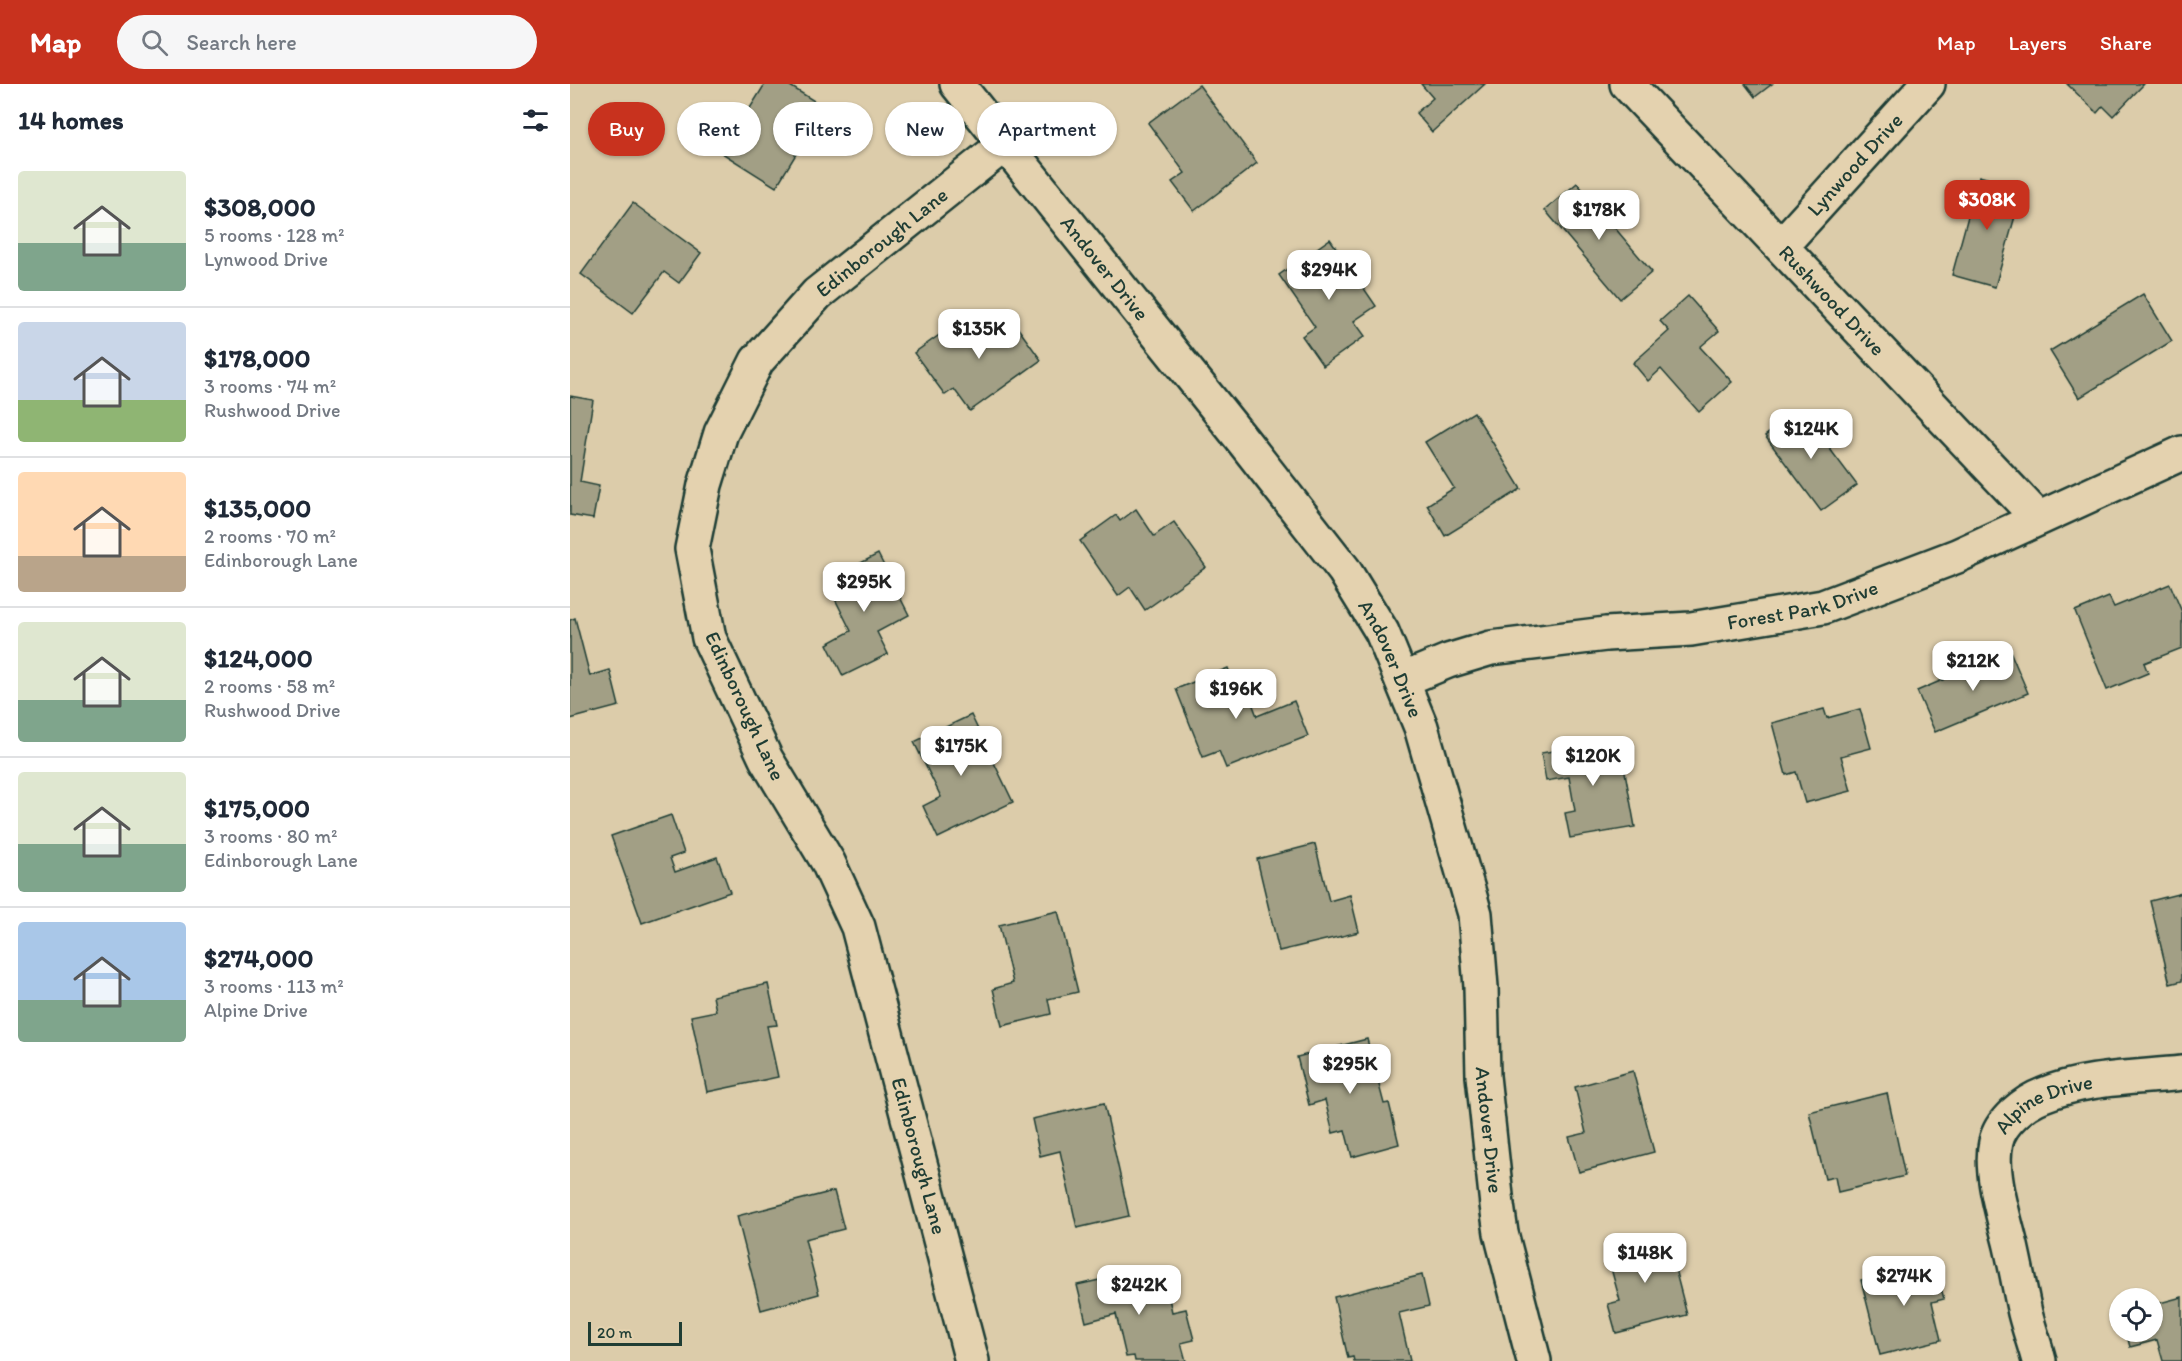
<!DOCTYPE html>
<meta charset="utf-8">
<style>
:root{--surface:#fff;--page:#f6f6f7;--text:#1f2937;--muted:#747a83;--line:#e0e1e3;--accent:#c8321e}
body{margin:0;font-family:Itim,sans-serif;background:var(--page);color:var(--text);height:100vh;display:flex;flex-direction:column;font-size:22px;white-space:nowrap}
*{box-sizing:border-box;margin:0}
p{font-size:20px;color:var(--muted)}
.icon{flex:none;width:33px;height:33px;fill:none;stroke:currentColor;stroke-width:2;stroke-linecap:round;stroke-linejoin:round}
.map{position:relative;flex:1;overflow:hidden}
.panel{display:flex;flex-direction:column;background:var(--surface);width:570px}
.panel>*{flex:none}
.guide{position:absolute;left:18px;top:18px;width:570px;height:54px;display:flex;gap:12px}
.controls{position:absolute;left:1539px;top:1204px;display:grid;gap:12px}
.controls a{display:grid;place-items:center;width:54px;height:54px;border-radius:50%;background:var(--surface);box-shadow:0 2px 4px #0004;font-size:30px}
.scale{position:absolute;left:18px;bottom:15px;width:94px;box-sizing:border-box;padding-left:6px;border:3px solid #1f3d34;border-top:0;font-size:16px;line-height:21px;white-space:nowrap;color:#1f3d34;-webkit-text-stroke:4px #e4d2af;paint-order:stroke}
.price{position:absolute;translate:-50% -51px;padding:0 14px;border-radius:12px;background:#fff;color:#222;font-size:20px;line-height:39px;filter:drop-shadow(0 2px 3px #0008)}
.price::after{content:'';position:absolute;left:50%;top:36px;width:18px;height:14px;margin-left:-9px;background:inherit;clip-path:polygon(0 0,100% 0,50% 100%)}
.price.active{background:var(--accent);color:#fff}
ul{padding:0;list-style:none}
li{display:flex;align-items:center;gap:18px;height:150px;padding:0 18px}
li+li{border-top:2px solid var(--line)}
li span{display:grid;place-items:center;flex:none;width:168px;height:120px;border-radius:6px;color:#555}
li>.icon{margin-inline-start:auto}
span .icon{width:72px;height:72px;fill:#fffc;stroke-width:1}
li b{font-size:26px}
h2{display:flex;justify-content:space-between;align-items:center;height:72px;padding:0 18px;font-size:26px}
.chip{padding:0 21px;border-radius:27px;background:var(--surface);box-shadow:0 2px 4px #0004;font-size:21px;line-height:54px}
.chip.active{background:var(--accent);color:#fff}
header{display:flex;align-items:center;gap:36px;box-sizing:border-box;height:84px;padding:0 30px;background:var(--accent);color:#fff}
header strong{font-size:28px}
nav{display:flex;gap:33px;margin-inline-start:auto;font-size:21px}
.search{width:420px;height:54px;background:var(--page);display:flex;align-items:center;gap:15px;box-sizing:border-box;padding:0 21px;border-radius:33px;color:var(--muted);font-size:22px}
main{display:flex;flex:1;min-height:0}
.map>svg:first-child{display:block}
.building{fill:#a29f85;stroke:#1f3d34;stroke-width:1.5}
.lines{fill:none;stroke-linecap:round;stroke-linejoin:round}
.street-casing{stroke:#1f3d34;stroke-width:38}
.street{stroke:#e4d2af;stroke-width:33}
.labels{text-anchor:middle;stroke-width:4.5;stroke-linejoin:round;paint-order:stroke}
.street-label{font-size:21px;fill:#1f3d34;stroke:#e4d2af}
</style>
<header>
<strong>Map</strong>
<div class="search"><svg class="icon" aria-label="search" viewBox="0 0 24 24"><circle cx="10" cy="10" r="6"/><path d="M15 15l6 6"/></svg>Search here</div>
<nav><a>Map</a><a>Layers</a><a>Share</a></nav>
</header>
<main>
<section class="panel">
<h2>14 homes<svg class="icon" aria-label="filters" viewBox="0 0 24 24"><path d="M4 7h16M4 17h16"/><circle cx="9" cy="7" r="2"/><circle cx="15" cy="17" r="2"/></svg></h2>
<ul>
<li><span style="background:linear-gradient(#dfe7d0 60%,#7fa58c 0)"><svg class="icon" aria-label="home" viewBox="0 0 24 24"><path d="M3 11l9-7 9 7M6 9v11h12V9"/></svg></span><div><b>$308,000</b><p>5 rooms · 128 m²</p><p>Lynwood Drive</p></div></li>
<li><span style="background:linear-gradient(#c9d6e8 65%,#8fb573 0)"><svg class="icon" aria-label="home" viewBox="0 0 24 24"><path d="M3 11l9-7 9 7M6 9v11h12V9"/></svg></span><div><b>$178,000</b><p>3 rooms · 74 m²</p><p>Rushwood Drive</p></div></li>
<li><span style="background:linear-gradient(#ffd9b3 70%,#b9a48a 0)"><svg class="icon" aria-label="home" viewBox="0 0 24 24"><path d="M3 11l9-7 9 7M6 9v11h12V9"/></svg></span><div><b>$135,000</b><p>2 rooms · 70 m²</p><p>Edinborough Lane</p></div></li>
<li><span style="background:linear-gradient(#dfe7d0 65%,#7fa58c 0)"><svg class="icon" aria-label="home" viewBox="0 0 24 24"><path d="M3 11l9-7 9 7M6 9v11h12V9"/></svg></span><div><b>$124,000</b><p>2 rooms · 58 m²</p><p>Rushwood Drive</p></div></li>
<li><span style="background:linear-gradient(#dfe7d0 60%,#7fa58c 0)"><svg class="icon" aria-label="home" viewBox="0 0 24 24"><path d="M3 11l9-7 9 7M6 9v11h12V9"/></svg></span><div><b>$175,000</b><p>3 rooms · 80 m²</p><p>Edinborough Lane</p></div></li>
<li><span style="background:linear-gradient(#a9c7e8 65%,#7fa58c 0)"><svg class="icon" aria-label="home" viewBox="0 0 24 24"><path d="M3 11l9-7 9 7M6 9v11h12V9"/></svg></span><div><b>$274,000</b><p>3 rooms · 113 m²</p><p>Alpine Drive</p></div></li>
</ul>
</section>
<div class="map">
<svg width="1612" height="1277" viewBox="0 0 1612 1277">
<rect width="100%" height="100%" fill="#dcccaa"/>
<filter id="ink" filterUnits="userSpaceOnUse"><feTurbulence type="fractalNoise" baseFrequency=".0167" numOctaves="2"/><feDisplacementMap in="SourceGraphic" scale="12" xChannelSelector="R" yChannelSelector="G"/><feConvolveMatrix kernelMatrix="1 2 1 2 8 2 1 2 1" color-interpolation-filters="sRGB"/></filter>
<g filter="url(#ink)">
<g class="building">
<polygon points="195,0 217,0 273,35 256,64 237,52 206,103 152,69"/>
<polygon points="851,0 915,0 862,48 846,29 863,14"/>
<polygon points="1175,0 1202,0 1185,13"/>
<polygon points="1497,0 1574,0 1543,32 1533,22 1527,29"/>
<polygon points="629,1 687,79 624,127 602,98 615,89 578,39"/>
<polygon points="1409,92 1453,104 1425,203 1382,191"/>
<polygon points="1007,99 1082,188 1050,215 975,126"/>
<polygon points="63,119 131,169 109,199 94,188 63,229 11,190"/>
<polygon points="760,155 806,222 784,237 795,252 753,282 732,252 745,243 709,191"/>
<polygon points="1573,210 1602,257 1509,314 1480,267"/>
<polygon points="1118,212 1149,247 1130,263 1162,298 1129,328 1091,285 1078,297 1063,279 1099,247 1090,237"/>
<polygon points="434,225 471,276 400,327 384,305 375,311 344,269 375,247 385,261"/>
<polygon points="0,312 23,316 10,398 29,402 23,435 0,431"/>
<polygon points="1230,325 1287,401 1251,427 1195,352"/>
<polygon points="904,328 951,405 875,452 857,421 884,404 855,358"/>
<polygon points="566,425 584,452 604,438 636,483 575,526 560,503 548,512 510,457 546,431 550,437"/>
<polygon points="308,470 339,531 307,548 318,570 273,592 257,560 281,547 256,497"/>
<polygon points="1600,500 1612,528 1612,564 1574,579 1578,589 1537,606 1505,527 1539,513 1544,523"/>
<polygon points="5,534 20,592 40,586 49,622 0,635 0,536"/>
<polygon points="1440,567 1458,609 1365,648 1347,607"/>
<polygon points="658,584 665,601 674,598 687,632 724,617 738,652 656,684 649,667 633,673 606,605"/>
<polygon points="1254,625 1257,634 1290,625 1301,664 1271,672 1281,707 1235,719 1226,688 1216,691 1202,639"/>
<polygon points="401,631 443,718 368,754 353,722 371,713 344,658"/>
<polygon points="1049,655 1065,743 1000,754 995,729 1005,727 999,693 976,697 971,669"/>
<polygon points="101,731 114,769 100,774 105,788 147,773 160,808 72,839 41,752"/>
<polygon points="745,760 759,817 780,811 789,848 709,867 687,775"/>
<polygon points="1612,809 1612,897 1600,900 1580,817"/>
<polygon points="488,827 508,908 478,915 481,930 432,942 423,905 443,899 429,841"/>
<polygon points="198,900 207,941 197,942 208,993 137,1008 121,932 146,927 143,912"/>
<polygon points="797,955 814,1020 819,1019 829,1060 782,1073 775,1046 763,1049 755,1016 739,1021 727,973"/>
<polygon points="1063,987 1084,1068 1009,1088 999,1053 1016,1049 1005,1003"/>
<polygon points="1317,1009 1335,1092 1268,1108 1265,1093 1255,1095 1239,1028"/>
<polygon points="534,1019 559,1132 507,1144 490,1067 470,1072 462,1035"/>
<polygon points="264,1107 274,1145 235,1155 249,1210 191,1226 167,1132"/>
<polygon points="1096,1150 1117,1231 1046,1249 1038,1220 1050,1217 1036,1166"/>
<polygon points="1364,1178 1374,1215 1362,1218 1371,1256 1310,1271 1291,1196"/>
<polygon points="565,1188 568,1197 594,1191 602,1228 616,1225 624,1256 611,1259 616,1277 565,1277 564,1272 556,1273 546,1230 516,1238 507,1201"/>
<polygon points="852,1191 859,1222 829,1229 840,1277 784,1277 783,1273 778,1274 764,1213"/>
<polygon points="1612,1213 1612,1277 1593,1277 1587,1256 1560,1263 1556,1248 1582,1248 1582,1221"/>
</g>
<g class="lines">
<defs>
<g id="street">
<path id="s1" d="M387,0L674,358L774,486L812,548L851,643L905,830L911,903L913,992L927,1121L931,1149L964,1277"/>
<path id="s2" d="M1057,0L1468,434"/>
<path id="s3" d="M1211,162L1358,0"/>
<path id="s4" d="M832,596L878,577L921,564L1036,550L1121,545L1253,523L1387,472L1612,369"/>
<path id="s5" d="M402,1277L288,843L258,778L196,675L139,554L122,465L135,401L151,349L187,277L247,210L435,60"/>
<path id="s6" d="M1469,1277C1465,1261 1459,1245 1455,1229C1450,1206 1446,1184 1441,1162C1434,1133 1419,1087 1426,1058C1430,1038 1454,1018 1473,1011C1516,993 1566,994 1612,989"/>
</g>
</defs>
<use href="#street" class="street-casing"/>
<use href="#street" class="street"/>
</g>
</g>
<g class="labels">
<g class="street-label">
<text dy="7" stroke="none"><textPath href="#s3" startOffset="110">Lynwood Drive</textPath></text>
<text dy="7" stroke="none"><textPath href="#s5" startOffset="1238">Edinborough Lane</textPath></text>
<text dy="7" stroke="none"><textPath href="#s1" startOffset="236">Andover Drive</textPath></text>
<text dy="7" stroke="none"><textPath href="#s2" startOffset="298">Rushwood Drive</textPath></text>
<text dy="7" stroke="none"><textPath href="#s4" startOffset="410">Forest Park Drive</textPath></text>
<text dy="7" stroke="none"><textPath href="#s1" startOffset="722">Andover Drive</textPath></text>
<text transform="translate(175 622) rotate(65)" y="7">Edinborough Lane</text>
<text dy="7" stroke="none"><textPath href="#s6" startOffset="290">Alpine Drive</textPath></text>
<text dy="7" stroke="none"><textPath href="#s1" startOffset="1208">Andover Drive</textPath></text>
<text transform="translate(349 1072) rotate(75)" y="7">Edinborough Lane</text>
</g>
</g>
</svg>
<div class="controls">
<a><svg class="icon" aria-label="locate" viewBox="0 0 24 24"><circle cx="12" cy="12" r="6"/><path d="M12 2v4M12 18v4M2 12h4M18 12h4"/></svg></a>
</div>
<div class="scale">20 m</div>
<b class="price active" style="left:1417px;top:147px">$308K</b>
<b class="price" style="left:1029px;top:157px">$178K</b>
<b class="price" style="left:759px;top:217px">$294K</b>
<b class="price" style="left:409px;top:276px">$135K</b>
<b class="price" style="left:1241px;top:376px">$124K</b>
<b class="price" style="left:294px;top:529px">$295K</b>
<b class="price" style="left:1403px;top:608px">$212K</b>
<b class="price" style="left:666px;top:636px">$196K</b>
<b class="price" style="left:391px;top:693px">$175K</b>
<b class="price" style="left:1023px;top:703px">$120K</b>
<b class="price" style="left:780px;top:1011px">$295K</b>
<b class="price" style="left:1075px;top:1200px">$148K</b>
<b class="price" style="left:1334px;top:1223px">$274K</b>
<b class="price" style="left:569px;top:1232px">$242K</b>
<div class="guide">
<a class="chip active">Buy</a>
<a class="chip">Rent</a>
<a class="chip">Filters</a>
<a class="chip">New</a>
<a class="chip">Apartment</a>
</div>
</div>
</main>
